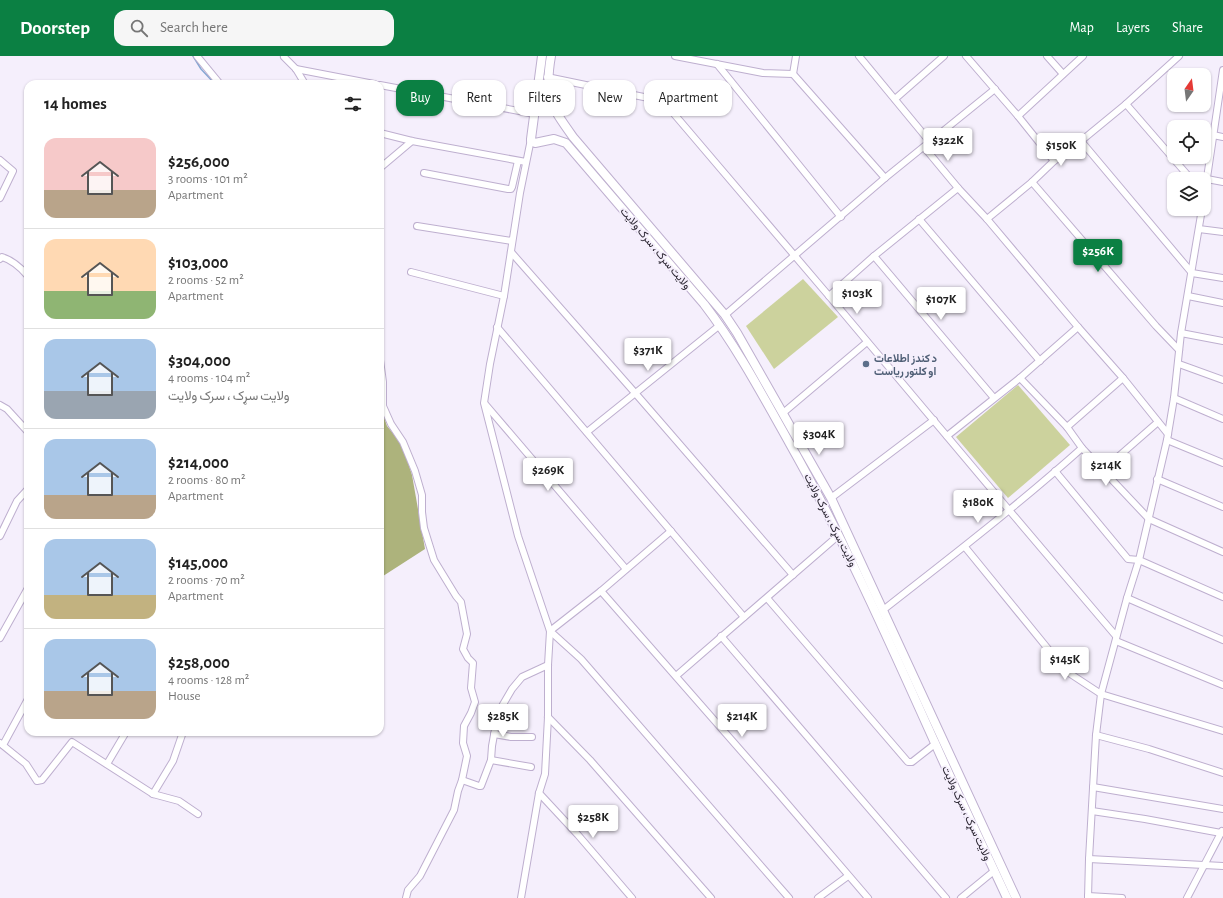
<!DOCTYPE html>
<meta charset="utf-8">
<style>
:root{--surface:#fff;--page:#f6f6f6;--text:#222;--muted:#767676;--line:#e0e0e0;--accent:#0b8043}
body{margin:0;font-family:"Alegreya Sans",Vazirmatn,sans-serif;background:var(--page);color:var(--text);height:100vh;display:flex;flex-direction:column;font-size:15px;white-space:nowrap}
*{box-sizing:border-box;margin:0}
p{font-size:13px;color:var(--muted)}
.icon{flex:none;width:22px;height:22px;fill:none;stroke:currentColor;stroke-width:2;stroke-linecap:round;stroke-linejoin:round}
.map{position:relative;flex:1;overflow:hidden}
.sheet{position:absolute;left:24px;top:24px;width:360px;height:656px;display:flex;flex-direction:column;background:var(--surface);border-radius:12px;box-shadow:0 1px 3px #0004}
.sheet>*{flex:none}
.top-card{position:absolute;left:396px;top:24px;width:380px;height:36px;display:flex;gap:8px}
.needle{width:26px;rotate:14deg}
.fabs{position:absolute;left:1167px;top:12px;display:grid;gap:8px}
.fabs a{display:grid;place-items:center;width:44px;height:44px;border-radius:8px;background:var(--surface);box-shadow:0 1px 3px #0004;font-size:20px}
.price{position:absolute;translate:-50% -34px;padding:0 9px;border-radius:4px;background:#fff;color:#222;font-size:13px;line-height:26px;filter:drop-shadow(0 1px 2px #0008)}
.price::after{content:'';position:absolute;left:50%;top:24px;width:12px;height:9px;margin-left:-6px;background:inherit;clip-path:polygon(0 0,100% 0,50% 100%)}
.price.selected{background:var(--accent);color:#fff}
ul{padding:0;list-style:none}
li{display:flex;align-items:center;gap:12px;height:100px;padding:0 20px}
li+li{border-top:1px solid var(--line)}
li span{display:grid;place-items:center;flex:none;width:112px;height:80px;border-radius:12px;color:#555}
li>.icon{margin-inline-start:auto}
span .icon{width:48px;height:48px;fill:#fffc;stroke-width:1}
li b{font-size:17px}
h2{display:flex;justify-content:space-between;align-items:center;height:48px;padding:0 20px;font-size:17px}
.tag{padding:0 14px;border-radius:12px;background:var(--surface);box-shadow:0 1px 3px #0004;font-size:14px;line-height:36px}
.tag.selected{background:var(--accent);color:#fff}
header{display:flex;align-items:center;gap:24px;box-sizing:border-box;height:56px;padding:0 20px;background:var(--accent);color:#fff}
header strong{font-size:19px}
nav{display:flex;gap:22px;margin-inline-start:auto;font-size:14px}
.search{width:280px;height:36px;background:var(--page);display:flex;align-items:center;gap:10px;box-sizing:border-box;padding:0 14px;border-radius:12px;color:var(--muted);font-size:15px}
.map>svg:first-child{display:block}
.green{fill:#ccd29d}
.forest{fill:#adb37c}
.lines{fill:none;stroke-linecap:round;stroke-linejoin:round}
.stream{stroke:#85a7d3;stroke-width:1.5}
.minor-casing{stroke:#beafcf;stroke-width:8}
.secondary-casing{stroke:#beafcf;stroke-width:10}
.minor{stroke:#fff;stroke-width:6}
.secondary{stroke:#fff;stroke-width:8}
.service-dot{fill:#5c6f8a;stroke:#f5effc;stroke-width:1.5}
.labels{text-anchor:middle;stroke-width:3.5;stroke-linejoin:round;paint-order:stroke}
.street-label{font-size:11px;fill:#292430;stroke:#f5effc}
.service-label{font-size:11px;font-weight:bold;fill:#4e5e75;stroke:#f5effc;text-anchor:start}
</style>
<header>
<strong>Doorstep</strong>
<div class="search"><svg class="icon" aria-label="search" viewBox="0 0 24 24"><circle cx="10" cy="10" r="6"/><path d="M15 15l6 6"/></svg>Search here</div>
<nav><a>Map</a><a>Layers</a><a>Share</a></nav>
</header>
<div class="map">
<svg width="1223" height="842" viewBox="0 0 1223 842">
<rect width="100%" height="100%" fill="#f5effc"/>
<g class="green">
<polygon points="803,223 838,261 774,313 746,270"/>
<polygon points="1018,329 1070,389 1008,442 956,381"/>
</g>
<polygon class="forest" points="380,349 387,370 402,388 412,419 425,493 380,522"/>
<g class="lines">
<polyline class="stream" points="193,0 201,13 215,28"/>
<defs>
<g id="minor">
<polyline points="197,0 220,28"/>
<polyline points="675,0 763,17 793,18 885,122"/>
<polyline points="859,0 930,86"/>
<polyline points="966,0 1018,60 1054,105"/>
<polyline points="1047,0 1063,18"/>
<polyline points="284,1 296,13 305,28"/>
<polyline points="717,8 841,161"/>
<polyline points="296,13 374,28"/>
<polyline points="793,18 796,0"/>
<polyline points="547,21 663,45 829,240 1009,454 1116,580"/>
<polyline points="380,29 535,58"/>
<polyline points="895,43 944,0"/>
<polyline points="1126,48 1191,123"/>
<polyline points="1018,60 1083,0"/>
<polyline points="380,77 412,85 526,106"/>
<polyline points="1213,79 1223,81"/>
<polyline points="1081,85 1192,217 1223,222"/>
<polyline points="924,91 958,132"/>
<polyline points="0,104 13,115 0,142"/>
<polyline points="380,112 412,85"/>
<polyline points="424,117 508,133 511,133 512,131 518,105"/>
<polyline points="1207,123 1223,126"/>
<polyline points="1032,126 1156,270 1179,294"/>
<polyline points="1204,142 1223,14"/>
<polyline points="919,163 1040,305"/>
<polyline points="987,163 1032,126 1054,105 1081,85 1126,48 1179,0"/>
<polyline points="417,170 512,185"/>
<polyline points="1199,173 1223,176"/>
<polyline points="511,196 636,338 793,519"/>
<polyline points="874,200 994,342"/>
<path d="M0,203L2,201C12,204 21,212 28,220"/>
<polyline points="411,216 504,240"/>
<polyline points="829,240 874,200 958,132 987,163 1078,271 1123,322 1168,378"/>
<polyline points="1188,240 1223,247"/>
<polyline points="725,259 885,122 995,33"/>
<polyline points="497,271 744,561"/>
<polyline points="1181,277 1223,285"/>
<polyline points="380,304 383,326 383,350 391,368 403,386 415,415 422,439 422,456 424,472 434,504 456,540 461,546 467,578 463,593 468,602 473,607 471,632 475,646 471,657 464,670 463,687 467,700 462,724 458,735 454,754 420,820 408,834 406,842"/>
<polyline points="1179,308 1223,324"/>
<polyline points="1020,322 1067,371 1082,392 1149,463 1223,496"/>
<polyline points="1174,342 1223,363"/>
<polyline points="485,348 626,513"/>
<polyline points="0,349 7,353 28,376"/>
<polyline points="783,357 867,286"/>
<polyline points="1067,371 1123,322"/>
<polyline points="587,376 720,269"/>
<polyline points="947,380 1020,322 1078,271"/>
<polyline points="1167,384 1223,407"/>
<polyline points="1103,414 1158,366"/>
<polyline points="1055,415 1128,503 1139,504 1223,541"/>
<polyline points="1157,423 1223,451"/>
<polyline points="831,442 934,364"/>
<polyline points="671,475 601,535 550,575 581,603 789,842"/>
<polyline points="0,480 17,445 28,433"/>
<polyline points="965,491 1066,615 1101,638 1223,675"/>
<polyline points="601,535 778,737 868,842"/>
<polyline points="767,542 908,706 912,706 935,688"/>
<polyline points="1127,542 1223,584"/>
<path d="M883,554C951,501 1018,449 1082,392"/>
<polyline points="721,580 946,842"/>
<polyline points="0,582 28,532"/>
<polyline points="1116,585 1223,629"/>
<polyline points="676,620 839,479"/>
<polyline points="548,661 590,704 711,842"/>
<polyline points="494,678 511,681 532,681"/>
<polyline points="1096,679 1149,693 1223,717"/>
<polyline points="0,687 26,708 37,725 42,724 72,686 153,738 173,705 183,676"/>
<polyline points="3,689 28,643"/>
<polyline points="491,704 531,711"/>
<polyline points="107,708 126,676"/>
<polyline points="462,724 479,730 481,730 491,704 492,690 498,657 512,633 522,621 548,609"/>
<polyline points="1093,731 1223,753"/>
<polyline points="539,737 578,779 632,842"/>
<polyline points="153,738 179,745 198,758"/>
<polyline points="1092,755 1145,763 1221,777"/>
<polyline points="1089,803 1223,810"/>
<polyline points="1088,840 1122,842"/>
<polyline points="521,842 539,737 545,718 548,661 548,609 550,575 518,480 484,347 490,308 504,240 520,137 531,83"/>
<polyline points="818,842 848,820"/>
<polyline points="961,842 994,815"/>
<polyline points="1088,842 1089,803 1096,679 1101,638 1127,542 1139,504 1167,384 1174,342 1181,277 1202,153"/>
<polyline points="1187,842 1222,775"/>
</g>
<g id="secondary">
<path d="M542,0L531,83V85L535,87L554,83L566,87L704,248C737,291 763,340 790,388C845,485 889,585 935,687C958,739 983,790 1007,842"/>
<path d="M551,0C544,40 550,49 573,81L725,259L737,277L831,442L1016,842"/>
</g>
</defs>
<use href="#minor" class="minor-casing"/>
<use href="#secondary" class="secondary-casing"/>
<use href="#minor" class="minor"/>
<use href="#secondary" class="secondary"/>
</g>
<circle class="service-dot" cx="866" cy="308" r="4"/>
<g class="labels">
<g class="street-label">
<text transform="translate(656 192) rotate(50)" y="4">ولایت سړک ، سرک ولایت</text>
<text transform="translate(831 464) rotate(63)" y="4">ولایت سړک ، سرک ولایت</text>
<text transform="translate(967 757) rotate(65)" y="4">ولایت سړک ، سرک ولایت</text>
</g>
<g class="service-label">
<text x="874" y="306">د کندز اطلاعات<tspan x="874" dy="13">او کلتور ریاست</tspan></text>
</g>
</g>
</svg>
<div class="fabs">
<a><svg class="needle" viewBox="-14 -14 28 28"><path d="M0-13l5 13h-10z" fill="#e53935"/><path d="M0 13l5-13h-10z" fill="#767676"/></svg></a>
<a><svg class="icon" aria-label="locate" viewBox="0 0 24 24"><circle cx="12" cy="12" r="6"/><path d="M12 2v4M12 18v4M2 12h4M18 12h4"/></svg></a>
<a><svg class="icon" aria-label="layers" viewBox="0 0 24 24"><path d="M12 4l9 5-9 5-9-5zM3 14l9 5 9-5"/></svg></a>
</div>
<b class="price" style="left:948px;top:106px">$322K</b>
<b class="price" style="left:1061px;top:111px">$150K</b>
<b class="price selected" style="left:1098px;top:217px">$256K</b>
<b class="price" style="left:857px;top:259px">$103K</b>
<b class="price" style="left:941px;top:265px">$107K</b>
<b class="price" style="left:648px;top:316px">$371K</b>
<b class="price" style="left:819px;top:400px">$304K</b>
<b class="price" style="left:1106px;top:431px">$214K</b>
<b class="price" style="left:548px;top:436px">$269K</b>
<b class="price" style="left:978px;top:468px">$180K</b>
<b class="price" style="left:1065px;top:625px">$145K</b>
<b class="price" style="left:503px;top:682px">$285K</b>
<b class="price" style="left:742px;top:682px">$214K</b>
<b class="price" style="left:593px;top:783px">$258K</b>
<div class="top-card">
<a class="tag selected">Buy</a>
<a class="tag">Rent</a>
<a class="tag">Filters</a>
<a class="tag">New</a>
<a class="tag">Apartment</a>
</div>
<section class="sheet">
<h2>14 homes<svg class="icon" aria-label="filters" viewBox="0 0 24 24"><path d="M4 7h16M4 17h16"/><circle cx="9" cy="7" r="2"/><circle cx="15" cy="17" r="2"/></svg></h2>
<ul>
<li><span style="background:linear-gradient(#f6c9c9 65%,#b9a48a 0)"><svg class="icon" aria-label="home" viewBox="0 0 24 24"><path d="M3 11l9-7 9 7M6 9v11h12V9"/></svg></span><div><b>$256,000</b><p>3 rooms · 101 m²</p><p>Apartment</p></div></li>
<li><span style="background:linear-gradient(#ffd9b3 65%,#8fb573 0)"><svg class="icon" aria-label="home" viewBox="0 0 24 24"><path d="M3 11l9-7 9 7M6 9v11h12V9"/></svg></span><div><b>$103,000</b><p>2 rooms · 52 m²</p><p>Apartment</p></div></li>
<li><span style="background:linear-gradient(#a9c7e8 65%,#9aa5b1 0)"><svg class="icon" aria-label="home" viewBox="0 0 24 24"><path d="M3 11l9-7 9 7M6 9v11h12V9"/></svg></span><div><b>$304,000</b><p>4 rooms · 104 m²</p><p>ولایت سړک ، سرک ولایت</p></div></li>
<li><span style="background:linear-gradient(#a9c7e8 70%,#b9a48a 0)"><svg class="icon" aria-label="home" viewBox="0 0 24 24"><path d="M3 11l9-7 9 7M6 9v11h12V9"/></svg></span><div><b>$214,000</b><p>2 rooms · 80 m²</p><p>Apartment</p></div></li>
<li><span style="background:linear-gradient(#a9c7e8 70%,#c2b280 0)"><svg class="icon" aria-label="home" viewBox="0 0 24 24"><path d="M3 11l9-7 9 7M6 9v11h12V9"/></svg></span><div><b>$145,000</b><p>2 rooms · 70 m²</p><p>Apartment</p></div></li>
<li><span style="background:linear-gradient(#a9c7e8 65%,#b9a48a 0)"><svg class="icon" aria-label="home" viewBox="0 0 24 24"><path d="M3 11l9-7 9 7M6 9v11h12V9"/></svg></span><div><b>$258,000</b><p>4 rooms · 128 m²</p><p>House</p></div></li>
</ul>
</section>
</div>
